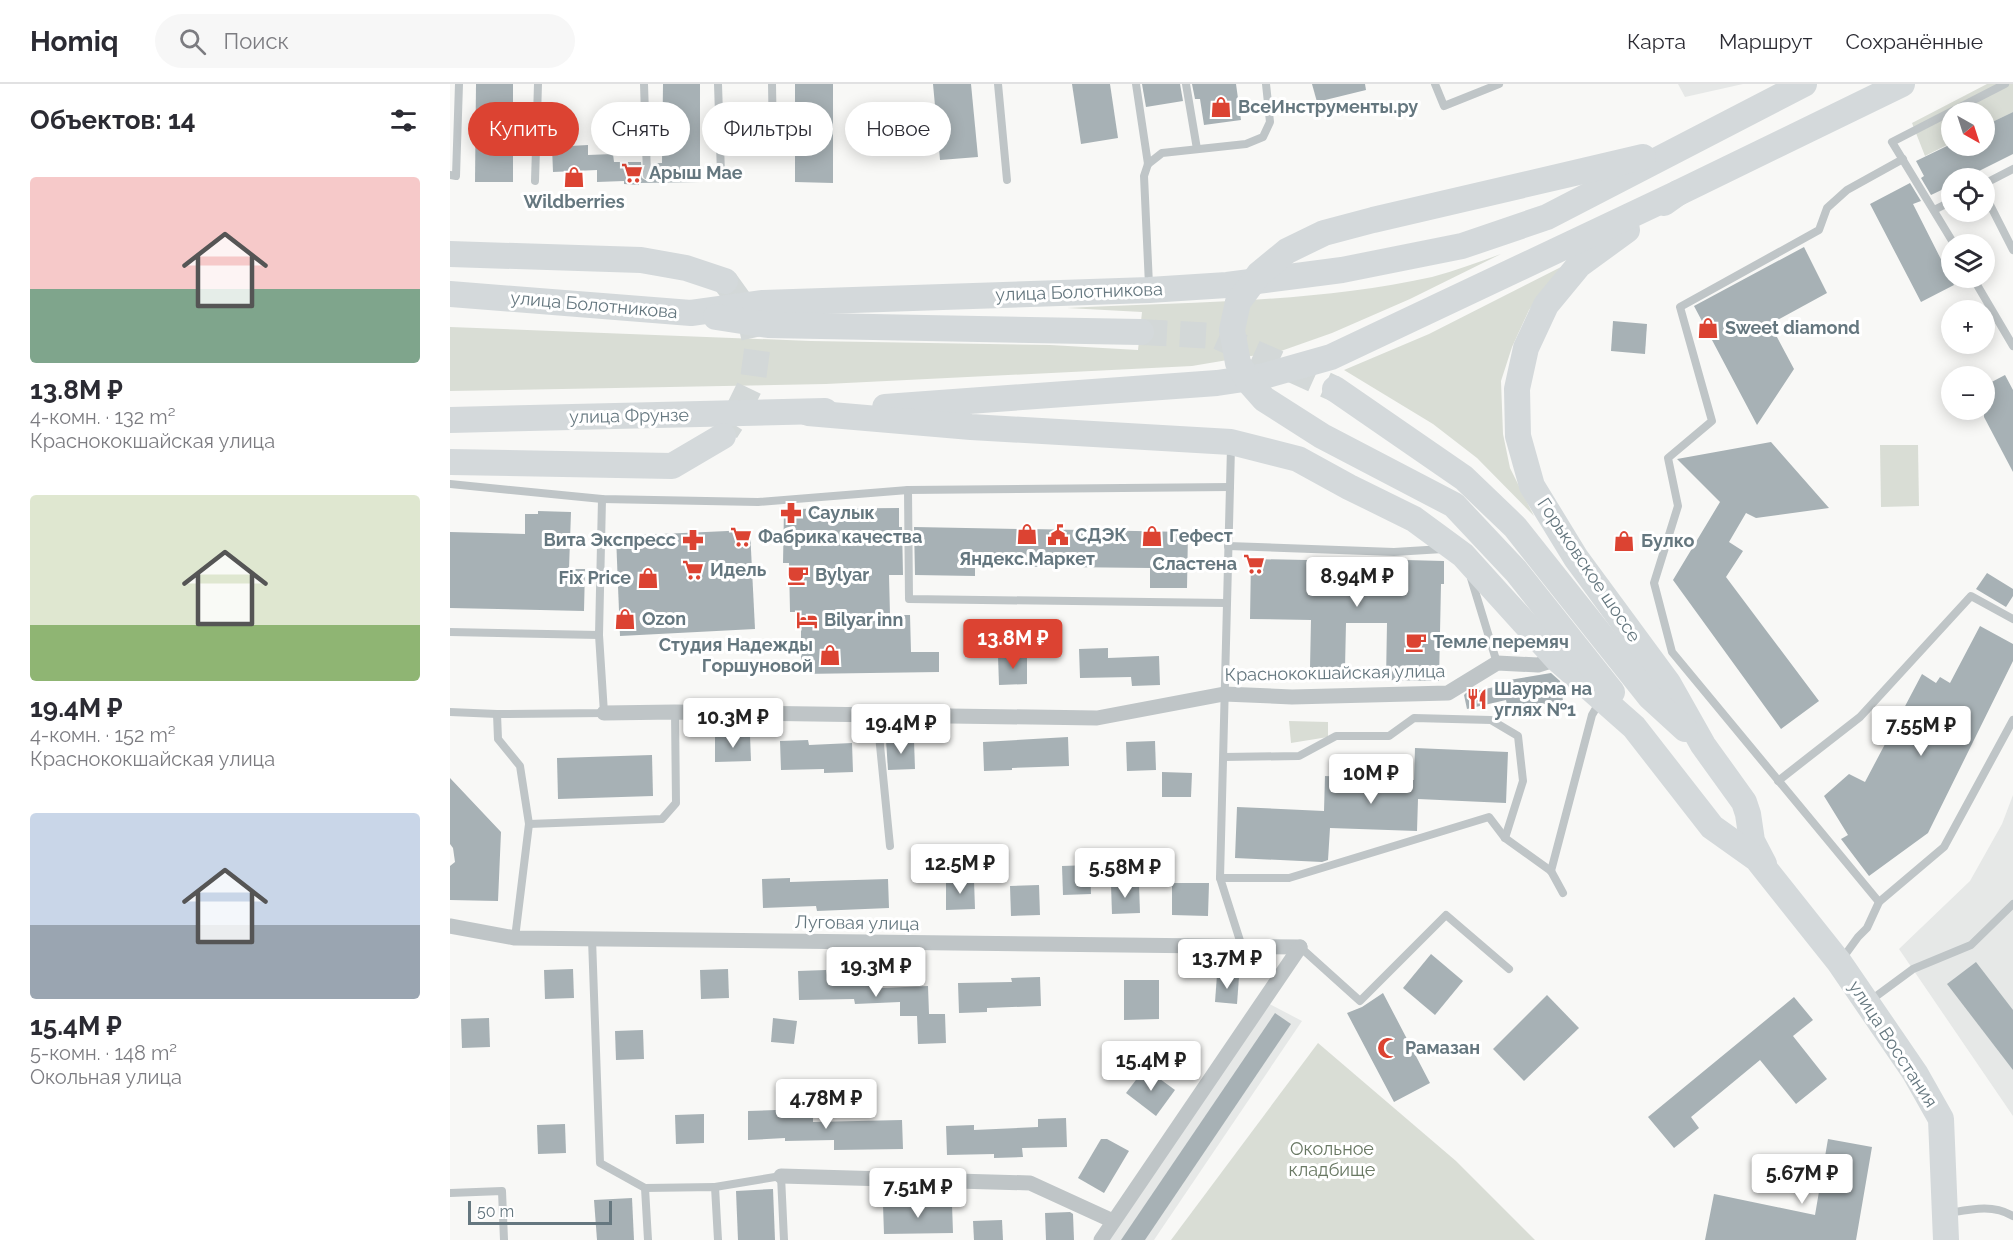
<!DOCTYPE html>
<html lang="ru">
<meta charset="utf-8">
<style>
:root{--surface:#fff;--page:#f7f7f7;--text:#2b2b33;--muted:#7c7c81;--line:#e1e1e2;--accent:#dc4332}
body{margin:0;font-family:Raleway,sans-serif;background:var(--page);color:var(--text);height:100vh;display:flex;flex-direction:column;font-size:22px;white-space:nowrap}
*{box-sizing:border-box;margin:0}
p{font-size:20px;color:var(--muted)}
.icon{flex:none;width:33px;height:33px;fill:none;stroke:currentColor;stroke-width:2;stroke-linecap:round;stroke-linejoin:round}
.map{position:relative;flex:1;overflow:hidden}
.details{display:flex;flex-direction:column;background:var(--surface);width:450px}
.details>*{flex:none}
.banner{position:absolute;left:18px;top:18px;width:570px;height:54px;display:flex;gap:12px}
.needle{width:39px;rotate:141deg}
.tools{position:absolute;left:1491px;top:18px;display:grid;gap:12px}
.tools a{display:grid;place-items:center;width:54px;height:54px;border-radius:50%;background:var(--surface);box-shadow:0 3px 15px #0003;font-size:30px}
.scale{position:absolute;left:18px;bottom:15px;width:144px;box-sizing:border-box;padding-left:6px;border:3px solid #65777f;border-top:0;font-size:16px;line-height:21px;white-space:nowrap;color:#65777f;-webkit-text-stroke:4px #fff;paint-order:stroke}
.price{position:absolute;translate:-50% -51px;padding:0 14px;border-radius:6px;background:#fff;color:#222;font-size:20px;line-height:39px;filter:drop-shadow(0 2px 3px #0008)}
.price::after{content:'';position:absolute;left:50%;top:36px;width:18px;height:14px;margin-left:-9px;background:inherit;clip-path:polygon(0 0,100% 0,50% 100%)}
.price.active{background:var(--accent);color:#fff}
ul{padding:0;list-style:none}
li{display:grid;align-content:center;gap:12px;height:318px;padding:0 30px}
li span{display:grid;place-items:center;height:186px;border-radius:6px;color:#555}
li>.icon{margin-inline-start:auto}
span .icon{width:108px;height:108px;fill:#fffc;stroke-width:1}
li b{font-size:26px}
h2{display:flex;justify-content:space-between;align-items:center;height:72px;padding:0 30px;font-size:26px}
.tag{padding:0 21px;border-radius:27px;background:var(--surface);box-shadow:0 3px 15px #0003;font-size:21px;line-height:54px}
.tag.active{background:var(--accent);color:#fff}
header{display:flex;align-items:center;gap:36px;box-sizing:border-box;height:84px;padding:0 30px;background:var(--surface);border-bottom:2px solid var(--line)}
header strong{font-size:28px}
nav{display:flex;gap:33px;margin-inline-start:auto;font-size:21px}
.search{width:420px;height:54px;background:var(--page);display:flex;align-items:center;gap:15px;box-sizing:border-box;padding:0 21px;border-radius:33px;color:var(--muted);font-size:22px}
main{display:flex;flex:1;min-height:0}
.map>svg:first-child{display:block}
.built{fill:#e6e8e7}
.green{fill:#d9ddd5}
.building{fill:#a7b1b5}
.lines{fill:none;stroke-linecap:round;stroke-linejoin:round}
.primary-tunnel{stroke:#d3d8d8;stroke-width:26;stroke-dasharray:26 13;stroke-linecap:butt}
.lane{stroke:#bfc5c7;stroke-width:8}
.street{stroke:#bfc5c7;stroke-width:15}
.primary{stroke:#d4d9db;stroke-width:26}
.labels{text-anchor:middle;stroke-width:6;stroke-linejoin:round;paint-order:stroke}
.poi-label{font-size:18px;font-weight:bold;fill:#65777f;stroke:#fff;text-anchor:start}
.street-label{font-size:18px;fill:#65777f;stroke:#fff}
.park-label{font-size:18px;fill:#697863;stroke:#fff}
</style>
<header>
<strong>Homiq</strong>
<div class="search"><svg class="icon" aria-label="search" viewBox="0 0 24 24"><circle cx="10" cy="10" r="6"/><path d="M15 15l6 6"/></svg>Поиск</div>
<nav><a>Карта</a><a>Маршрут</a><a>Сохранённые</a></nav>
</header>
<main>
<section class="details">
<h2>Объектов: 14<svg class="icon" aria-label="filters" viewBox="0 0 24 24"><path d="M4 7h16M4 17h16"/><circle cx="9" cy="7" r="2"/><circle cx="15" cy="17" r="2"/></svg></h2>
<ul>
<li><span style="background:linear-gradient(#f6c9c9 60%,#7fa58c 0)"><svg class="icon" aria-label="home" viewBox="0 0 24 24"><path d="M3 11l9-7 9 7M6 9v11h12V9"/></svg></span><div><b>13.8M ₽</b><p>4-комн. · 132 m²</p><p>Краснококшайская улица</p></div></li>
<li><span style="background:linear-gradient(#dfe7d0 70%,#8fb573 0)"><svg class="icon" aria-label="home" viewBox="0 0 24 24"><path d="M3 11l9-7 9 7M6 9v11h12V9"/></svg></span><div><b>19.4M ₽</b><p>4-комн. · 152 m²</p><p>Краснококшайская улица</p></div></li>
<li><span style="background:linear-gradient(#c9d6e8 60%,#9aa5b1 0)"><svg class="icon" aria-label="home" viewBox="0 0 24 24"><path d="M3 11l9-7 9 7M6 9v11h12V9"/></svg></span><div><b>15.4M ₽</b><p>5-комн. · 148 m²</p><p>Окольная улица</p></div></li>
</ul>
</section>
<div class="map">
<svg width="1563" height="1156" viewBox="0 0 1563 1156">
<rect width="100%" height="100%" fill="#f8f8f6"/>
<g class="built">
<polygon points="1228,0 1293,0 1235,13"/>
<polygon points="1563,711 1563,1032 1449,865 1520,797 1552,740"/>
<polygon points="812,916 852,937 704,1156 649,1156"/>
</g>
<g class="green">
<polygon points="1537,0 1563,0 1563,28 1535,42 1534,28 1502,28 1501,59 1475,72 1462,39"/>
<path d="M1051,170L960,215L882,249L831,267L742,282L376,300L0,307V243L361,257L600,261L688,266L692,228L617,224C737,218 865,219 982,193C1005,187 1028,178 1051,170Z"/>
<polygon points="1111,183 1079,226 1062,263 1051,297 1053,350 1060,384 1084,432 1027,374 983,340 894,286 979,250"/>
<polygon points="1430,361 1468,361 1469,422 1431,423"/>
<polygon points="839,637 878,638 878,653 841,659"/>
<polygon points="868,959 1006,1077 1085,1156 721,1156"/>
</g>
<g class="building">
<polygon points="26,0 63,0 63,98 25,98"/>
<polygon points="213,0 250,0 250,98 189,99 189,101 174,100 174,97 147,98 147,86 103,88 102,63 138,61 138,71 163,70 164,78 191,78 192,94 197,97 201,96 203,91 203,79 212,79"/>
<polygon points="345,0 383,0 383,99 345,98"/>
<polygon points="483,0 521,0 528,73 490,76"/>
<polygon points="622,0 660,0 668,54 631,60"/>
<polygon points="692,0 730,0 733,17 696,23"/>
<polygon points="742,0 786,0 791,36 754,41 750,15 745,15"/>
<polygon points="862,0 915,0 916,6 867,18"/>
<polygon points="1563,28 1563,70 1515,94 1502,94 1502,101 1481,111 1471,94 1474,92 1466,77 1497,62 1534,62 1534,42"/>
<polygon points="1460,99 1471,117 1463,120 1504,201 1471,218 1420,120"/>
<polygon points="1354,163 1377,209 1320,240 1344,285 1307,341 1244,222"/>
<polygon points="1163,237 1197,240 1195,270 1161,267"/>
<polygon points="1555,291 1563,306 1563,388 1534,333 1534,302"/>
<polygon points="1321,358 1379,424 1306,434 1296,429 1279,458 1293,467 1276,493 1369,617 1331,645 1223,496 1270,418 1227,375"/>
<polygon points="449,424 449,443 452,443 453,491 439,491 440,531 460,531 461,568 489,568 489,588 351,590 351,528 340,528 339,479 333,479 334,425"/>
<polygon points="88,427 121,428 119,485 135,485 134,527 0,524 0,448 75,450 75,430 88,430"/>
<polygon points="464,443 738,448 737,504 700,504 700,484 525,482 525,492 465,491"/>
<polygon points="300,446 305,545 170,552 166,452"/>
<polygon points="801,475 956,478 956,476 994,477 994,500 991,500 989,597 936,596 937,539 896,539 895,584 860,584 861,536 800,535"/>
<polygon points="1537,489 1563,505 1563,512 1556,523 1526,505"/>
<polygon points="1530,542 1563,560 1563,577 1478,749 1419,792 1391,755 1398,751 1374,712 1399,690 1415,698 1472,590 1486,599 1490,593 1500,599"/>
<polygon points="658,564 658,574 709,572 710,601 682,602 681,593 630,594 629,565"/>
<polygon points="577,571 577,600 549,601 548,572"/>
<polygon points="1101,589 1110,597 1113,617 1058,626 1056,616 1017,625 1014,611 1016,609 1054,601 1053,597"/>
<polygon points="300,651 301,677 265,678 265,652"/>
<polygon points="618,653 619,682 562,684 562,686 534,687 533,658"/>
<polygon points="358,656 359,661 402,659 403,688 374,689 374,685 331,686 330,657"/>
<polygon points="436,656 464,656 465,685 438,686"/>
<polygon points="705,657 706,686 677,687 676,658"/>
<polygon points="965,664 1058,668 1056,719 968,715 967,747 880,744 878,776 872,778 785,774 787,723 874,727 875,692 964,696"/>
<polygon points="202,671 203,712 108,715 107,674"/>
<polygon points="712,688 742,689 741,713 712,713"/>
<polygon points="0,694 51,748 48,817 0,816 0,782 5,778 3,764 0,760"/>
<polygon points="640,781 641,810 613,811 612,782"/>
<polygon points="340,794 340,798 438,795 439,824 367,827 366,822 313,824 312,795"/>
<polygon points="524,796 525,825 496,826 496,797"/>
<polygon points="722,799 759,799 758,832 722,831"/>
<polygon points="689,800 690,829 662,830 661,801"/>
<polygon points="589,801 590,831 561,832 560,802"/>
<polygon points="981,870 1013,897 985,931 953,904"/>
<polygon points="1526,878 1563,926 1563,986 1497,900"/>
<polygon points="123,885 124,914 95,915 94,886"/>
<polygon points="278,885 279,914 251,915 250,886"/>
<polygon points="376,886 377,891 432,889 432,904 478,902 479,930 495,930 496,959 468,960 467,932 450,932 450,918 405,920 404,915 349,916 348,887"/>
<polygon points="767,891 789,893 787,920 765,918"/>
<polygon points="590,893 591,922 537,924 537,928 509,929 508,899 562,898 561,894"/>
<polygon points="674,896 709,896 709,935 674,936"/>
<polygon points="933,909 980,999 944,1018 897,929 912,923"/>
<polygon points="1097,911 1129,944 1074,997 1043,965"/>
<polygon points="1344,913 1363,936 1343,952 1377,995 1346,1020 1310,976 1241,1033 1249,1044 1224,1064 1198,1033"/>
<polygon points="825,929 841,940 695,1156 671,1156"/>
<polygon points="39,934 40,963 12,964 11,935"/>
<polygon points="323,934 347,937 344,960 321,958"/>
<polygon points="193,946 194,975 166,976 165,947"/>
<polygon points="695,984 725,1006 706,1032 676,1009"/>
<polygon points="326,1026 326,1028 363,1027 363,1038 452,1036 453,1065 384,1066 384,1056 335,1057 335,1054 298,1056 298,1027"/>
<polygon points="254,1030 254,1059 226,1060 225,1031"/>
<polygon points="616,1034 617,1063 572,1064 573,1073 544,1074 544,1070 497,1071 496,1042 524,1041 524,1046 588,1043 588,1035"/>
<polygon points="115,1040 116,1069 88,1070 87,1041"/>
<polygon points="651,1055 657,1055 679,1067 654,1109 628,1094"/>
<polygon points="1378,1055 1422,1063 1406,1156 1255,1156 1264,1110 1365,1131"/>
<polygon points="323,1105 325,1156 288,1156 286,1107"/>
<polygon points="182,1114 184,1156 147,1156 144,1116"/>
<polygon points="462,1120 462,1122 502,1120 503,1149 434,1150 433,1121"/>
<polygon points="620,1128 623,1130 624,1156 596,1156 595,1129"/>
<polygon points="552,1136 553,1156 524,1156 523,1137"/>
</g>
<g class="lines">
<g class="primary-tunnel">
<polyline points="275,197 299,230 307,266 303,296 285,333 276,347"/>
<polyline points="691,248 767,252 885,305"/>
</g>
<g class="lane">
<polyline points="194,0 197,91"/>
<polyline points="268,0 271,90"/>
<polyline points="548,0 557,96"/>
<polyline points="686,0 698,80 694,92 699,201"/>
<polyline points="736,0 747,65"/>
<polyline points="985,0 994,22 1049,0"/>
<polyline points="269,59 323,58 322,0"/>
<polyline points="698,80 712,69 796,60 813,53 820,38 816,0"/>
<polyline points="0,91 6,92 9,0"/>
<polyline points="85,97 88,0"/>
<polyline points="1534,100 1563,85"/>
<polyline points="1534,109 1563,166"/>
<polyline points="1484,126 1502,117"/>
<polyline points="1504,160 1442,58 1555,0"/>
<polyline points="1523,194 1563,262"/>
<polyline points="781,363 770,794 792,863"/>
<polyline points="0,400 152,415 308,418 458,406 780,403"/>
<polyline points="458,406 459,515 776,519"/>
<polyline points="778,462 944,468 993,465"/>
<polyline points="1021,494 1047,579"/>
<polyline points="0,548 149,551 152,415"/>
<polyline points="0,628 47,630 154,629 149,551"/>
<polyline points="47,630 48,655 70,682 79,740 65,854"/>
<polyline points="427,631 440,762"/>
<polyline points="774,673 849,672 886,652 939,652 964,634 1041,636 1068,652 1073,697 1055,754"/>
<polyline points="1328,697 1410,633 1521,512 1563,535"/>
<polyline points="79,740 212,735 226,719 225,628"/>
<polyline points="1101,787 1142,631 1149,619"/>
<polyline points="770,794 839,794 1039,733 1055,754 1101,787 1113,809"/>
<polyline points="1429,818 1222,568 1204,499 1228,422 1218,374 1262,337 1230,223 1369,146 1377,124 1397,106 1453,75"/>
<polyline points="142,855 150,1079 195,1104 198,1156"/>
<polyline points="850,863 910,917 996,831 1059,885"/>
<polyline points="1392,875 1408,853 1417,844 1429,818 1494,763 1563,636"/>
<polyline points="1421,916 1463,885 1521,861 1563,820"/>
<polyline points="265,1103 331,1092 334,1156"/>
<polyline points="195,1104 265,1103 268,1156"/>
<polyline points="0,1109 52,1107 54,1156"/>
<path d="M1499,1129C1522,1125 1543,1120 1563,1132"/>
</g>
<g class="street">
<polyline points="154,629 225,628 647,634 774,610 842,613 998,609 1047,579 1088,581 1107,575"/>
<polyline points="0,842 65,854 850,863"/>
<polyline points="331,1092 580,1099 663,1137"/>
<polyline points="651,1156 850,863"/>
</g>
<g class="primary">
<polyline points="1214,119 1228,109 1452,0"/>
<polyline points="1177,146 1129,181 1096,221 1076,264 1067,305 1068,352 1082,402 1126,474 1218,599 1253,661 1294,718 1298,730 1302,757 1314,780"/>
<polyline points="0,170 191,176 236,184 275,197"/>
<polyline points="0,210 241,229 313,219 699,206 777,201 892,186 1012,162 1097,133 1354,0"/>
<polyline points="266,233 318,241 691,248"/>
<polyline points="885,305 1014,394 1065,443 1200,613 1235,645"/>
<polyline points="435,323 767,299 814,292 881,273 1228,109"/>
<polyline points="358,329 521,343 781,358 848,375 899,403 964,435 1013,471 1107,575 1184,643 1262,743 1307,775 1389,878 1465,989 1491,1035 1496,1156"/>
<polyline points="0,336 375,327"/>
<polyline points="0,378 222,382 273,352"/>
<polyline points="1162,608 1066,487 1004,421 872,352 814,315 799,298 788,279 782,246 788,218 809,190 837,167 874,149 923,136 1193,73"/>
</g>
</g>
<defs>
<symbol id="shop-bare" viewBox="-9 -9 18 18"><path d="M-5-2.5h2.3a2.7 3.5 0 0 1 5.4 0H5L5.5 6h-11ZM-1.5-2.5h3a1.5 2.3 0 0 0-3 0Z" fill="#dc4332" stroke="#fff" stroke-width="2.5" paint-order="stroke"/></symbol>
<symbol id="supermarket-bare" viewBox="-9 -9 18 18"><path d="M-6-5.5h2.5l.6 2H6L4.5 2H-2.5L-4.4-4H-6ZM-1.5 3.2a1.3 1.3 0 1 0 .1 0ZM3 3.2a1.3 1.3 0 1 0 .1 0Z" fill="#dc4332" stroke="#fff" stroke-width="2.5" paint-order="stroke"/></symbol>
<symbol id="pharmacy-bare" viewBox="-9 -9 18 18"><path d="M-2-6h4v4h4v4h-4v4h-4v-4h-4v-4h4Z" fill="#dc4332" stroke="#fff" stroke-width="2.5" paint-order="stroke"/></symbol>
<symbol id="civic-bare" viewBox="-9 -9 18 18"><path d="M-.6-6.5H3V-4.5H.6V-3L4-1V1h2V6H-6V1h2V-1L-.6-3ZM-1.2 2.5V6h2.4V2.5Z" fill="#dc4332" stroke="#fff" stroke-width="2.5" paint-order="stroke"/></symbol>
<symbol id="cafe-bare" viewBox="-9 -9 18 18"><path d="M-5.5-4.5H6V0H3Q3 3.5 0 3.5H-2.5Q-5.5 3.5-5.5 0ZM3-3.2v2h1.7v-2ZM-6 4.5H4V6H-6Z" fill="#dc4332" stroke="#fff" stroke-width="2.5" paint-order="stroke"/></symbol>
<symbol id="hotel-bare" viewBox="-9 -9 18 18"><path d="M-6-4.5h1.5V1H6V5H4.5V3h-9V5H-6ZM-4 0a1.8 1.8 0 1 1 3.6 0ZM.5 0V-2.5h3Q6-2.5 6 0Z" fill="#dc4332" stroke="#fff" stroke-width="2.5" paint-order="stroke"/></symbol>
<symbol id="restaurant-bare" viewBox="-9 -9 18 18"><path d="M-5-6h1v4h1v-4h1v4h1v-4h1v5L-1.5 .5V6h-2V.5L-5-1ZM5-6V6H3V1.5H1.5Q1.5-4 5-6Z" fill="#dc4332" stroke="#fff" stroke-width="2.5" paint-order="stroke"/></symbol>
<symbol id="mosque-bare" viewBox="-9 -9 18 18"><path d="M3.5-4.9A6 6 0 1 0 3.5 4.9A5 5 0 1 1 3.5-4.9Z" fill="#dc4332" stroke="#fff" stroke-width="2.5" paint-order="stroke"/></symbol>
</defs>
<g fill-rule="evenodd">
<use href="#shop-bare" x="756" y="8" width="30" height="30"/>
<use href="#supermarket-bare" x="167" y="74" width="30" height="30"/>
<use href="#shop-bare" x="109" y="78" width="30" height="30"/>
<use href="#shop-bare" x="1243" y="229" width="30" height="30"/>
<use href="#pharmacy-bare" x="326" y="414" width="30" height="30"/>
<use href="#shop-bare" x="562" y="435" width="30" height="30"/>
<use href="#civic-bare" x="593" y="436" width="30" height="30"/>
<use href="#shop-bare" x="687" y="437" width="30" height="30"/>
<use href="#supermarket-bare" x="276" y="438" width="30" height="30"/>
<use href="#pharmacy-bare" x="228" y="441" width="30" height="30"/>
<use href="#shop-bare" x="1159" y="442" width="30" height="30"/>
<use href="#supermarket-bare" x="789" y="465" width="30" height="30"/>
<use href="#supermarket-bare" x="228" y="471" width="30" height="30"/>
<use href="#cafe-bare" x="333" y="476" width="30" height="30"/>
<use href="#shop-bare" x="183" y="479" width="30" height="30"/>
<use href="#shop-bare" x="160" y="520" width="30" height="30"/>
<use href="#hotel-bare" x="342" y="521" width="30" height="30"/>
<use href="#cafe-bare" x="951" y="543" width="30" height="30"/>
<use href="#shop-bare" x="365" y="556" width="30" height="30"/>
<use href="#restaurant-bare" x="1012" y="600" width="30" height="30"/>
<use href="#mosque-bare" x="923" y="949" width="30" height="30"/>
</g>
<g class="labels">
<g class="poi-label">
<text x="788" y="29">ВсеИнструменты.ру</text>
<text x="199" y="95">Арыш Мае</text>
<text x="124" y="124" text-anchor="middle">Wildberries</text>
<text x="1275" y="250">Sweet diamond</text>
<text x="358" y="435">Саулык</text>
<text x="625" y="457">СДЭК</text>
<text x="719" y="458">Гефест</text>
<text x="308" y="459">Фабрика качества</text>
<text x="226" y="462" text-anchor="end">Вита Экспресс</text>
<text x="1191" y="463">Булко</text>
<text x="577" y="481" text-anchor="middle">Яндекс.Маркет</text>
<text x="787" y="486" text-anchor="end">Сластена</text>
<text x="260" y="492">Идель</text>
<text x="365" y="497">Bylyar</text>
<text x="181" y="500" text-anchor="end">Fix Price</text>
<text x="192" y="541">Ozon</text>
<text x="374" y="542">Bilyar inn</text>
<text x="983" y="564">Темле перемяч</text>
<text x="363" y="567" text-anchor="end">Студия Надежды<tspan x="363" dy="21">Горшуновой</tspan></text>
<text x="1044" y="611">Шаурма на<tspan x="1044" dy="21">углях №1</tspan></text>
<text x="955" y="970">Рамазан</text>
</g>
<g class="street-label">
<text transform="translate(629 208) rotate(-2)" y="6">улица Болотникова</text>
<text transform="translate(144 221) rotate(5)" y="6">улица Болотникова</text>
<text transform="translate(179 332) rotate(-1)" y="6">улица Фрунзе</text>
<text transform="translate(1139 486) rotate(56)" y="6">Горьковское шоссе</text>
<text transform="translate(885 589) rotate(-1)" y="6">Краснококшайская улица</text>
<text transform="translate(407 839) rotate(1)" y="6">Луговая улица</text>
<text transform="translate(1443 960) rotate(57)" y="6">улица Восстания</text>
</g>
<g class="park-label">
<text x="882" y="1071">Окольное<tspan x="882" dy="21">кладбище</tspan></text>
</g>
</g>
</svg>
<div class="tools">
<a><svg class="needle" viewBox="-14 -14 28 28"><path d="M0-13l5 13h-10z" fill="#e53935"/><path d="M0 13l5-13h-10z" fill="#7c7c81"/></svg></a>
<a><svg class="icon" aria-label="locate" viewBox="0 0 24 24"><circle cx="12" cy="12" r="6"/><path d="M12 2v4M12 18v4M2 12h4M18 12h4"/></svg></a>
<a><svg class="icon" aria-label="layers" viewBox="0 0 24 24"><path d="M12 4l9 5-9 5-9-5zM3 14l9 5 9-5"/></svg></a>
<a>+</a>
<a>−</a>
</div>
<div class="scale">50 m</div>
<b class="price" style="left:907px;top:524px">8.94M ₽</b>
<b class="price active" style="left:563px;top:586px">13.8M ₽</b>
<b class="price" style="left:283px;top:665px">10.3M ₽</b>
<b class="price" style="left:451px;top:671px">19.4M ₽</b>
<b class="price" style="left:1471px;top:673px">7.55M ₽</b>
<b class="price" style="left:921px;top:721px">10M ₽</b>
<b class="price" style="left:510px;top:811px">12.5M ₽</b>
<b class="price" style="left:675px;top:815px">5.58M ₽</b>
<b class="price" style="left:777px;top:906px">13.7M ₽</b>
<b class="price" style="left:426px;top:914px">19.3M ₽</b>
<b class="price" style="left:701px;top:1008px">15.4M ₽</b>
<b class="price" style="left:376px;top:1046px">4.78M ₽</b>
<b class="price" style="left:1352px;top:1121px">5.67M ₽</b>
<b class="price" style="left:468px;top:1135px">7.51M ₽</b>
<div class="banner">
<a class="tag active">Купить</a>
<a class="tag">Снять</a>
<a class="tag">Фильтры</a>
<a class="tag">Новое</a>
</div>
</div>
</main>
